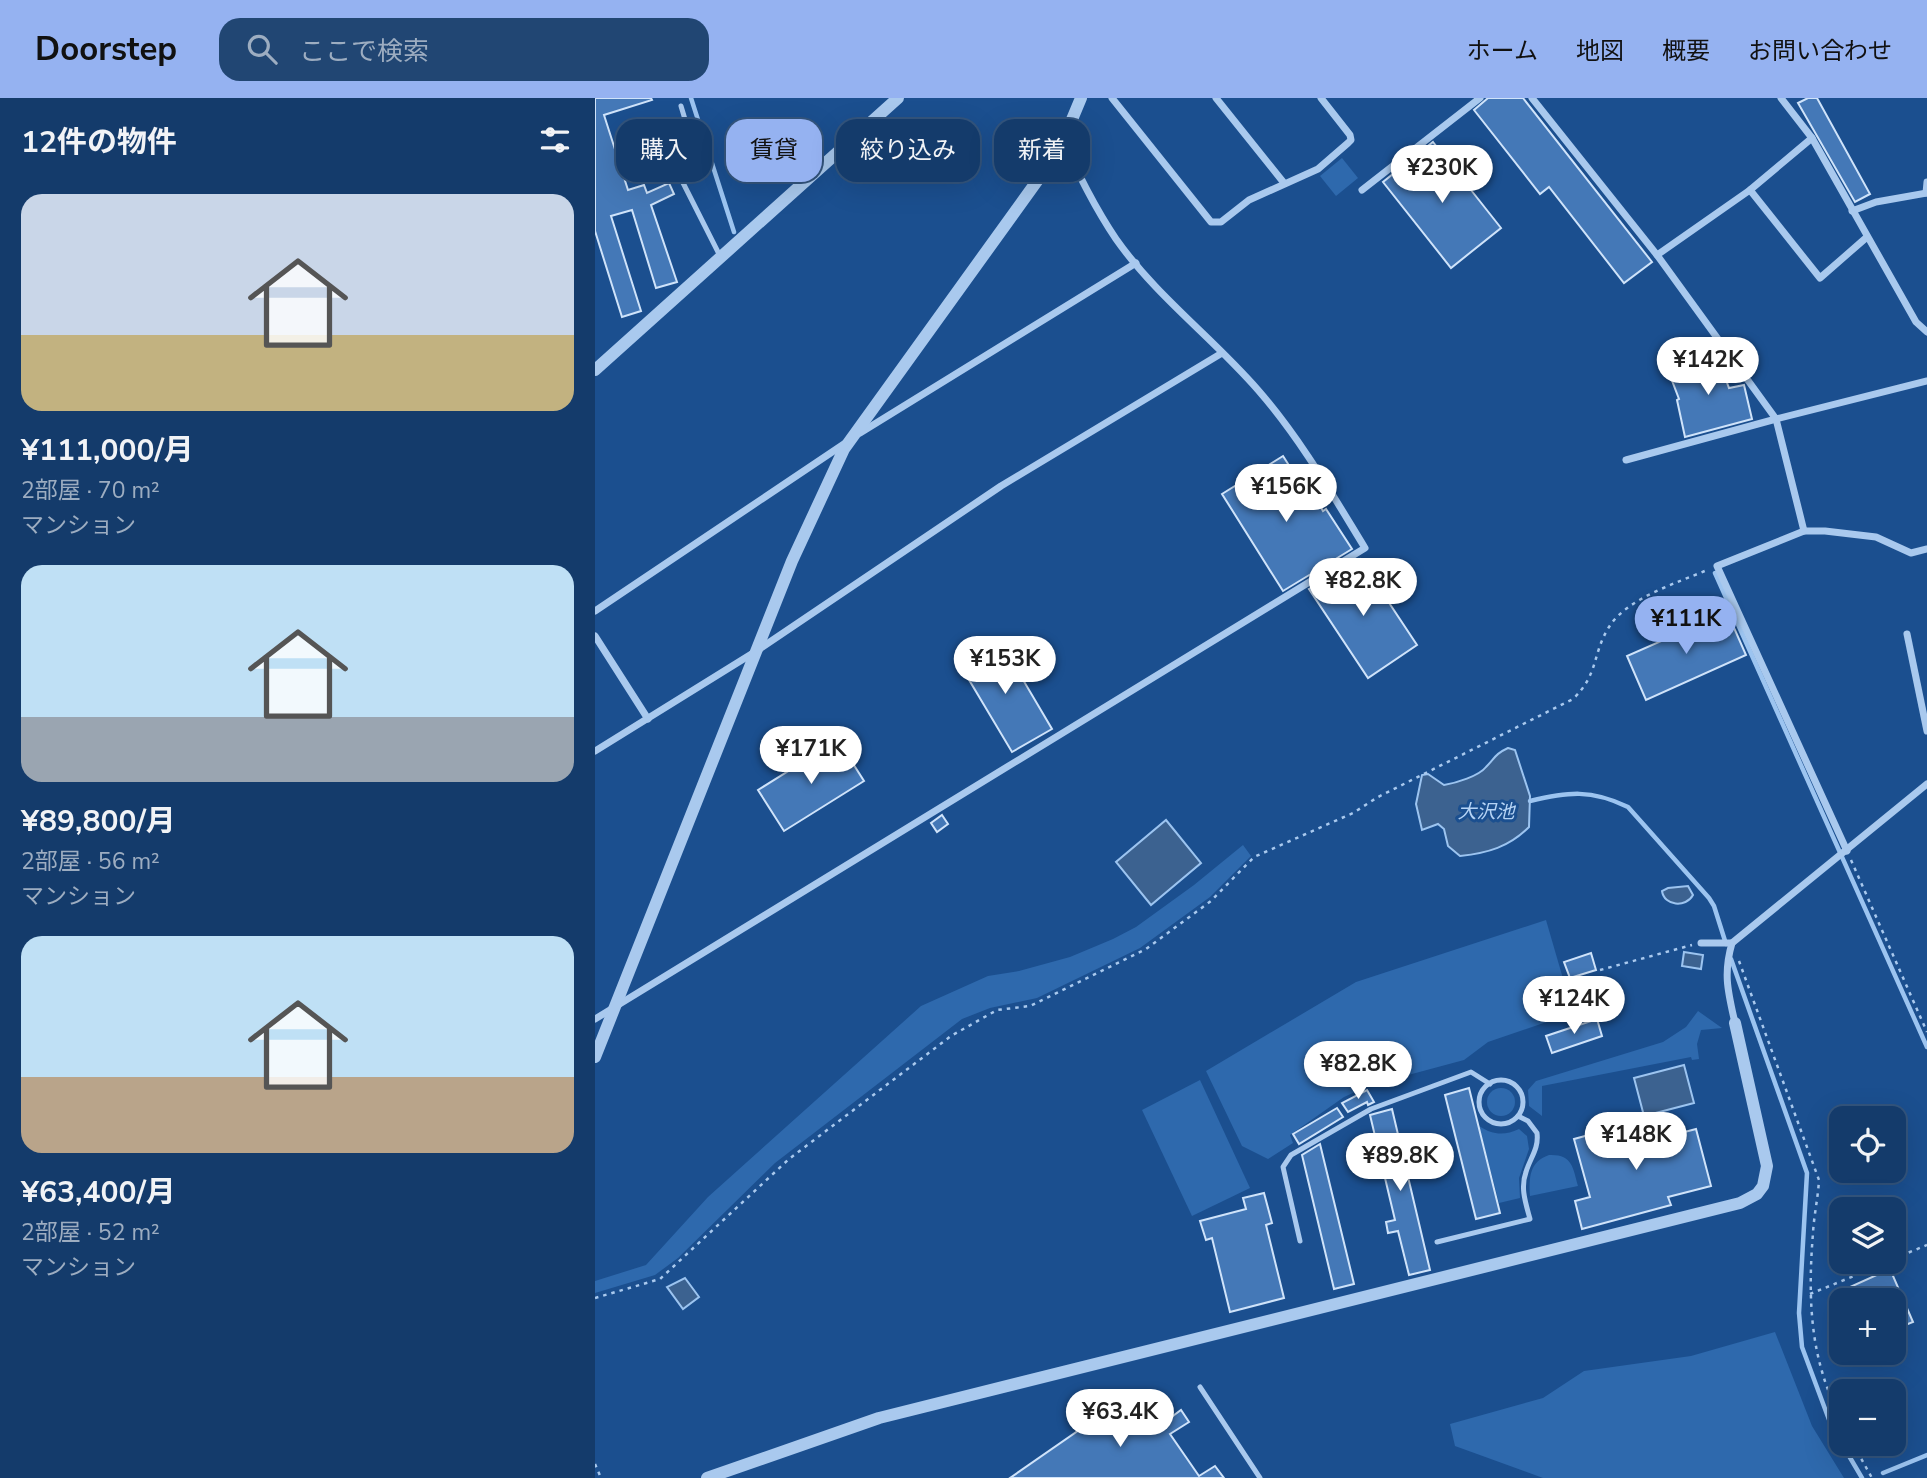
<!DOCTYPE html>
<html lang="ja">
<meta charset="utf-8">
<style>
:root{--surface:#143b6b;--page:#214673;--text:#f1f3f6;--muted:#9dadc1;--line:#33557e;--accent:#95b2f1}
body{margin:0;font-family:"Nunito Sans","Noto Sans JP",sans-serif;background:var(--page);color:var(--text);height:100vh;display:flex;flex-direction:column;font-size:26px;white-space:nowrap}
*{box-sizing:border-box;margin:0}
p{font-size:23px;color:var(--muted)}
.icon{flex:none;width:38px;height:38px;fill:none;stroke:currentColor;stroke-width:2;stroke-linecap:round;stroke-linejoin:round}
.map{position:relative;flex:1;overflow:hidden}
.drawer{display:flex;flex-direction:column;background:var(--surface);width:595px}
.drawer>*{flex:none}
.hud{position:absolute;left:21px;top:21px;width:665px;height:63px;display:flex;gap:14px}
.buttons{position:absolute;left:1234px;top:1008px;display:grid;gap:14px}
.buttons a{display:grid;place-items:center;width:77px;height:77px;border-radius:14px;background:var(--surface);box-shadow:0 7px 28px #0002,0 0 0 2px var(--line);font-size:35px}
.price{position:absolute;translate:-50% -60px;padding:0 16px;border-radius:24px;background:#fff;color:#222;font-size:23px;line-height:46px;filter:drop-shadow(0 2px 4px #0008)}
.price::after{content:'';position:absolute;left:50%;top:42px;width:21px;height:16px;margin-left:-10px;background:inherit;clip-path:polygon(0 0,100% 0,50% 100%)}
.price.active{background:var(--accent);color:#111}
ul{padding:0;list-style:none}
li{display:grid;align-content:center;gap:14px;height:371px;padding:0 21px}
li span{display:grid;place-items:center;height:217px;border-radius:21px;color:#555}
li>.icon{margin-inline-start:auto}
span .icon{width:126px;height:126px;fill:#fffc;stroke-width:1}
li b{font-size:30px}
h2{display:flex;justify-content:space-between;align-items:center;height:84px;padding:0 21px;font-size:30px}
.tag{padding:0 24px;border-radius:21px;background:var(--surface);box-shadow:0 7px 28px #0002,0 0 0 2px var(--line);font-size:24px;line-height:63px}
.tag.active{background:var(--accent);color:#111}
header{display:flex;align-items:center;gap:42px;box-sizing:border-box;height:98px;padding:0 35px;background:var(--accent);color:#111}
header strong{font-size:33px}
nav{display:flex;gap:38px;margin-inline-start:auto;font-size:24px}
.search{width:490px;height:63px;background:var(--page);display:flex;align-items:center;gap:18px;box-sizing:border-box;padding:0 24px;border-radius:21px;color:var(--muted);font-size:26px}
main{display:flex;flex:1;min-height:0}
.map>svg:first-child{display:block}
.green{fill:#2e69ad}
.water{fill:#3c6290;stroke:#9cc4f0;stroke-width:2}
.lines{fill:none;stroke-linecap:round;stroke-linejoin:round}
.stream{stroke:#9cc4f0;stroke-width:4.5}
.building{fill:#4478b7;stroke:#cfe3fa;stroke-width:2}
.path{stroke:#a9c9ee;stroke-width:2.5;stroke-dasharray:3.5 5;stroke-linecap:butt}
.service{stroke:#a9c9ee;stroke-width:5}
.minor{stroke:#a9c9ee;stroke-width:7}
.tertiary{stroke:#a9c9ee;stroke-width:12}
.labels{text-anchor:middle;stroke-width:6;stroke-linejoin:round;paint-order:stroke}
.water-label{font-size:19px;font-style:italic;fill:#b5d3f5;stroke:#1b4f8f}
</style>
<header>
<strong>Doorstep</strong>
<div class="search"><svg class="icon" aria-label="search" viewBox="0 0 24 24"><circle cx="10" cy="10" r="6"/><path d="M15 15l6 6"/></svg>ここで検索</div>
<nav><a>ホーム</a><a>地図</a><a>概要</a><a>お問い合わせ</a></nav>
</header>
<main>
<section class="drawer">
<h2>12件の物件<svg class="icon" aria-label="filters" viewBox="0 0 24 24"><path d="M4 7h16M4 17h16"/><circle cx="9" cy="7" r="2"/><circle cx="15" cy="17" r="2"/></svg></h2>
<ul>
<li><span style="background:linear-gradient(#c9d6e8 65%,#c2b280 0)"><svg class="icon" aria-label="home" viewBox="0 0 24 24"><path d="M3 11l9-7 9 7M6 9v11h12V9"/></svg></span><div><b>¥111,000/月</b><p>2部屋 · 70 m²</p><p>マンション</p></div></li>
<li><span style="background:linear-gradient(#bfe0f5 70%,#9aa5b1 0)"><svg class="icon" aria-label="home" viewBox="0 0 24 24"><path d="M3 11l9-7 9 7M6 9v11h12V9"/></svg></span><div><b>¥89,800/月</b><p>2部屋 · 56 m²</p><p>マンション</p></div></li>
<li><span style="background:linear-gradient(#bfe0f5 65%,#b9a48a 0)"><svg class="icon" aria-label="home" viewBox="0 0 24 24"><path d="M3 11l9-7 9 7M6 9v11h12V9"/></svg></span><div><b>¥63,400/月</b><p>2部屋 · 52 m²</p><p>マンション</p></div></li>
</ul>
</section>
<div class="map">
<svg width="1332" height="1380" viewBox="0 0 1332 1380">
<rect width="100%" height="100%" fill="#1b4f8f"/>
<g class="green">
<circle cx="55" cy="48" r="10"/>
<polygon points="747,60 763,80 741,98 725,78"/>
<polygon points="648,747 656,758 615,799 545,850 442,900 395,910 367,921 180,1065 83,1160 60,1177 0,1195 0,1183 51,1167 113,1099 326,908 393,878 424,873 475,859 518,841 541,829 599,787"/>
<polygon points="951,822 978,915 893,944 869,962 776,987 749,999 695,1037 698,1045 673,1061 647,1048 611,973 761,884"/>
<polygon points="1103,913 1127,930 1106,932 1102,946 1104,961 1097,962 1096,959 947,988 947,1018 934,1008 933,992 941,983 1068,944 1091,929"/>
<polygon points="605,982 655,1090 597,1118 547,1012"/>
<circle cx="906" cy="1004" r="14"/>
<path d="M884,1028C898,1037 909,1038 924,1031L932,1038L934,1051L924,1080L925,1100L904,1105Z"/>
<path d="M954,1057C977,1056 978,1069 983,1088L935,1098C934,1080 934,1064 954,1057Z"/>
<polygon points="1180,1234 1217,1328 1249,1380 948,1380 860,1348 855,1326 948,1300 989,1273 1096,1258"/>
</g>
<g class="water">
<path d="M913,650L920,652L935,698L934,729C914,749 893,755 865,758L853,748L849,731L843,726L827,732L821,706L827,677L833,676L849,687C861,685 884,678 891,669C900,660 900,656 913,650Z"/>
<polygon points="571,722 606,765 556,807 521,764"/>
<path d="M1093,788L1098,797C1091,810 1069,808 1067,793L1073,790Z"/>
<polygon points="1089,854 1108,857 1106,871 1087,868"/>
<polygon points="1089,967 1099,1005 1049,1018 1039,980"/>
<polygon points="90,1180 104,1199 88,1211 72,1189"/>
</g>
<g class="lines">
<g class="stream">
<polyline points="96,0 139,134"/>
<polyline points="1120,475 1332,949"/>
<path d="M935,703C973,694 996,691 1033,709L1114,800L1119,808L1131,846"/>
<polyline points="1136,861 1212,1075 1204,1215 1207,1249 1236,1327 1246,1344"/>
<polyline points="1247,1346 1267,1380"/>
<polyline points="1288,1375 1332,1357"/>
</g>
</g>
<g class="building">
<polygon points="0,0 56,0 57,2 9,17 33,92 49,87 52,95 74,85 79,96 56,107 82,184 61,190 37,112 16,118 46,213 27,219 0,133"/>
<polygon points="893,0 928,0 1057,164 1029,185 954,89 945,96 879,12"/>
<polygon points="1213,0 1222,0 1275,96 1260,104 1203,5"/>
<polygon points="838,44 906,130 856,170 788,84"/>
<polygon points="1121,255 1134,290 1149,287 1157,321 1090,339 1082,302 1084,301 1073,272"/>
<polygon points="688,358 711,394 715,392 728,413 731,411 757,451 688,493 627,396"/>
<polygon points="765,461 822,547 773,580 714,491"/>
<polygon points="1132,514 1151,557 1051,602 1032,558"/>
<polygon points="404,541 457,631 417,654 364,565"/>
<polygon points="243,642 269,683 189,733 163,692"/>
<polygon points="347,717 353,726 342,734 336,725"/>
<polygon points="996,855 1001,872 975,880 969,864"/>
<polygon points="1002,921 1007,938 957,955 951,938"/>
<polygon points="874,990 905,1115 881,1121 850,997"/>
<polygon points="772,992 779,1004 773,1007 772,1004 753,1014 747,1005"/>
<polygon points="742,1010 748,1019 704,1046 698,1036"/>
<polygon points="797,1011 835,1172 814,1177 803,1133 793,1135 791,1124 800,1122 775,1017"/>
<polygon points="1049,1022 1055,1043 1101,1031 1116,1088 1073,1099 1076,1107 987,1131 980,1103 995,1099 979,1041"/>
<polygon points="725,1046 759,1186 739,1191 707,1057"/>
<polygon points="669,1095 677,1125 671,1127 689,1200 635,1214 617,1140 611,1142 605,1123 651,1111 648,1100"/>
<polygon points="1295,1171 1318,1224 1298,1232 1298,1202 1248,1202 1244,1194"/>
<polygon points="552,1296 571,1323 586,1312 594,1324 575,1336 604,1378 620,1368 629,1380 415,1380 516,1310 521,1318"/>
</g>
<g class="lines">
<g class="path">
<polyline points="1256,762 1332,934"/>
<path d="M1144,863L1224,1082C1223,1100 1219,1117 1218,1135C1214,1184 1214,1234 1229,1280C1233,1294 1240,1307 1246,1320"/>
<polyline points="1005,872 1097,847"/>
<polyline points="1298,1161 1332,1147"/>
<polyline points="1215,1196 1293,1164"/>
<path d="M0,1200L65,1181L194,1061L356,938L402,912L435,908L551,851L616,803L659,759L758,715L783,699L978,601C1004,576 997,556 1014,529C1032,500 1082,485 1112,472"/>
<polyline points="1258,1346 1277,1380"/>
<polyline points="0,1366 6,1380"/>
</g>
<g class="service">
<circle cx="55" cy="48" r="16"/>
<polyline points="70,54 81,52 95,38 86,8"/>
<polyline points="68,58 79,67 125,158"/>
<circle cx="906" cy="1004" r="22"/>
<polyline points="705,1143 688,1069 696,1057 776,1011 876,974 895,986"/>
<path d="M842,1144L935,1121C931,1106 925,1090 931,1074C935,1060 944,1051 942,1035L933,1023L923,1018"/>
<polyline points="605,1289 665,1380"/>
</g>
<g class="minor">
<polyline points="517,0 616,124 626,124 654,102 723,71 753,45 756,42 755,37 726,0"/>
<polyline points="621,0 689,85"/>
<polyline points="937,0 1062,157 1181,321 1209,433"/>
<polyline points="1186,0 1217,40 1321,224 1332,234"/>
<polyline points="767,92 885,0"/>
<polyline points="1155,92 1225,180 1272,139"/>
<polyline points="1331,95 1332,84"/>
<polyline points="1257,113 1281,104 1332,95"/>
<polyline points="1062,157 1155,92 1217,40"/>
<polyline points="265,335 541,165"/>
<polyline points="1031,362 1181,321 1332,283"/>
<polyline points="0,513 249,346"/>
<polyline points="1312,536 1332,633"/>
<polyline points="0,538 53,621"/>
<polyline points="0,653 163,552 406,388 627,255"/>
<polyline points="1252,753 1122,468 1209,433 1230,433 1281,439 1316,455 1332,451"/>
<polyline points="1106,845 1137,845"/>
<path d="M0,921L770,450C737,396 705,340 663,292C618,240 561,198 521,141C500,110 484,77 468,43"/>
<path d="M1140,925C1133,894 1128,876 1137,845L1332,686"/>
</g>
<g class="tertiary">
<polyline points="0,272 303,0"/>
<polyline points="0,959 197,463 249,351 455,65 468,43 486,0"/>
<polyline points="112,1380 284,1320 1145,1105 1162,1096 1168,1088 1172,1068 1140,925"/>
</g>
</g>
<g class="labels">
<g class="water-label">
<text x="891" y="720">大沢池</text>
</g>
</g>
</svg>
<div class="buttons">
<a><svg class="icon" aria-label="locate" viewBox="0 0 24 24"><circle cx="12" cy="12" r="6"/><path d="M12 2v4M12 18v4M2 12h4M18 12h4"/></svg></a>
<a><svg class="icon" aria-label="layers" viewBox="0 0 24 24"><path d="M12 4l9 5-9 5-9-5zM3 14l9 5 9-5"/></svg></a>
<a>+</a>
<a>−</a>
</div>
<b class="price" style="left:847px;top:107px">¥230K</b>
<b class="price" style="left:1113px;top:299px">¥142K</b>
<b class="price" style="left:691px;top:426px">¥156K</b>
<b class="price" style="left:768px;top:520px">¥82.8K</b>
<b class="price active" style="left:1091px;top:558px">¥111K</b>
<b class="price" style="left:410px;top:598px">¥153K</b>
<b class="price" style="left:216px;top:688px">¥171K</b>
<b class="price" style="left:979px;top:938px">¥124K</b>
<b class="price" style="left:763px;top:1003px">¥82.8K</b>
<b class="price" style="left:1041px;top:1074px">¥148K</b>
<b class="price" style="left:805px;top:1095px">¥89.8K</b>
<b class="price" style="left:525px;top:1351px">¥63.4K</b>
<div class="hud">
<a class="tag">購入</a>
<a class="tag active">賃貸</a>
<a class="tag">絞り込み</a>
<a class="tag">新着</a>
</div>
</div>
</main>
